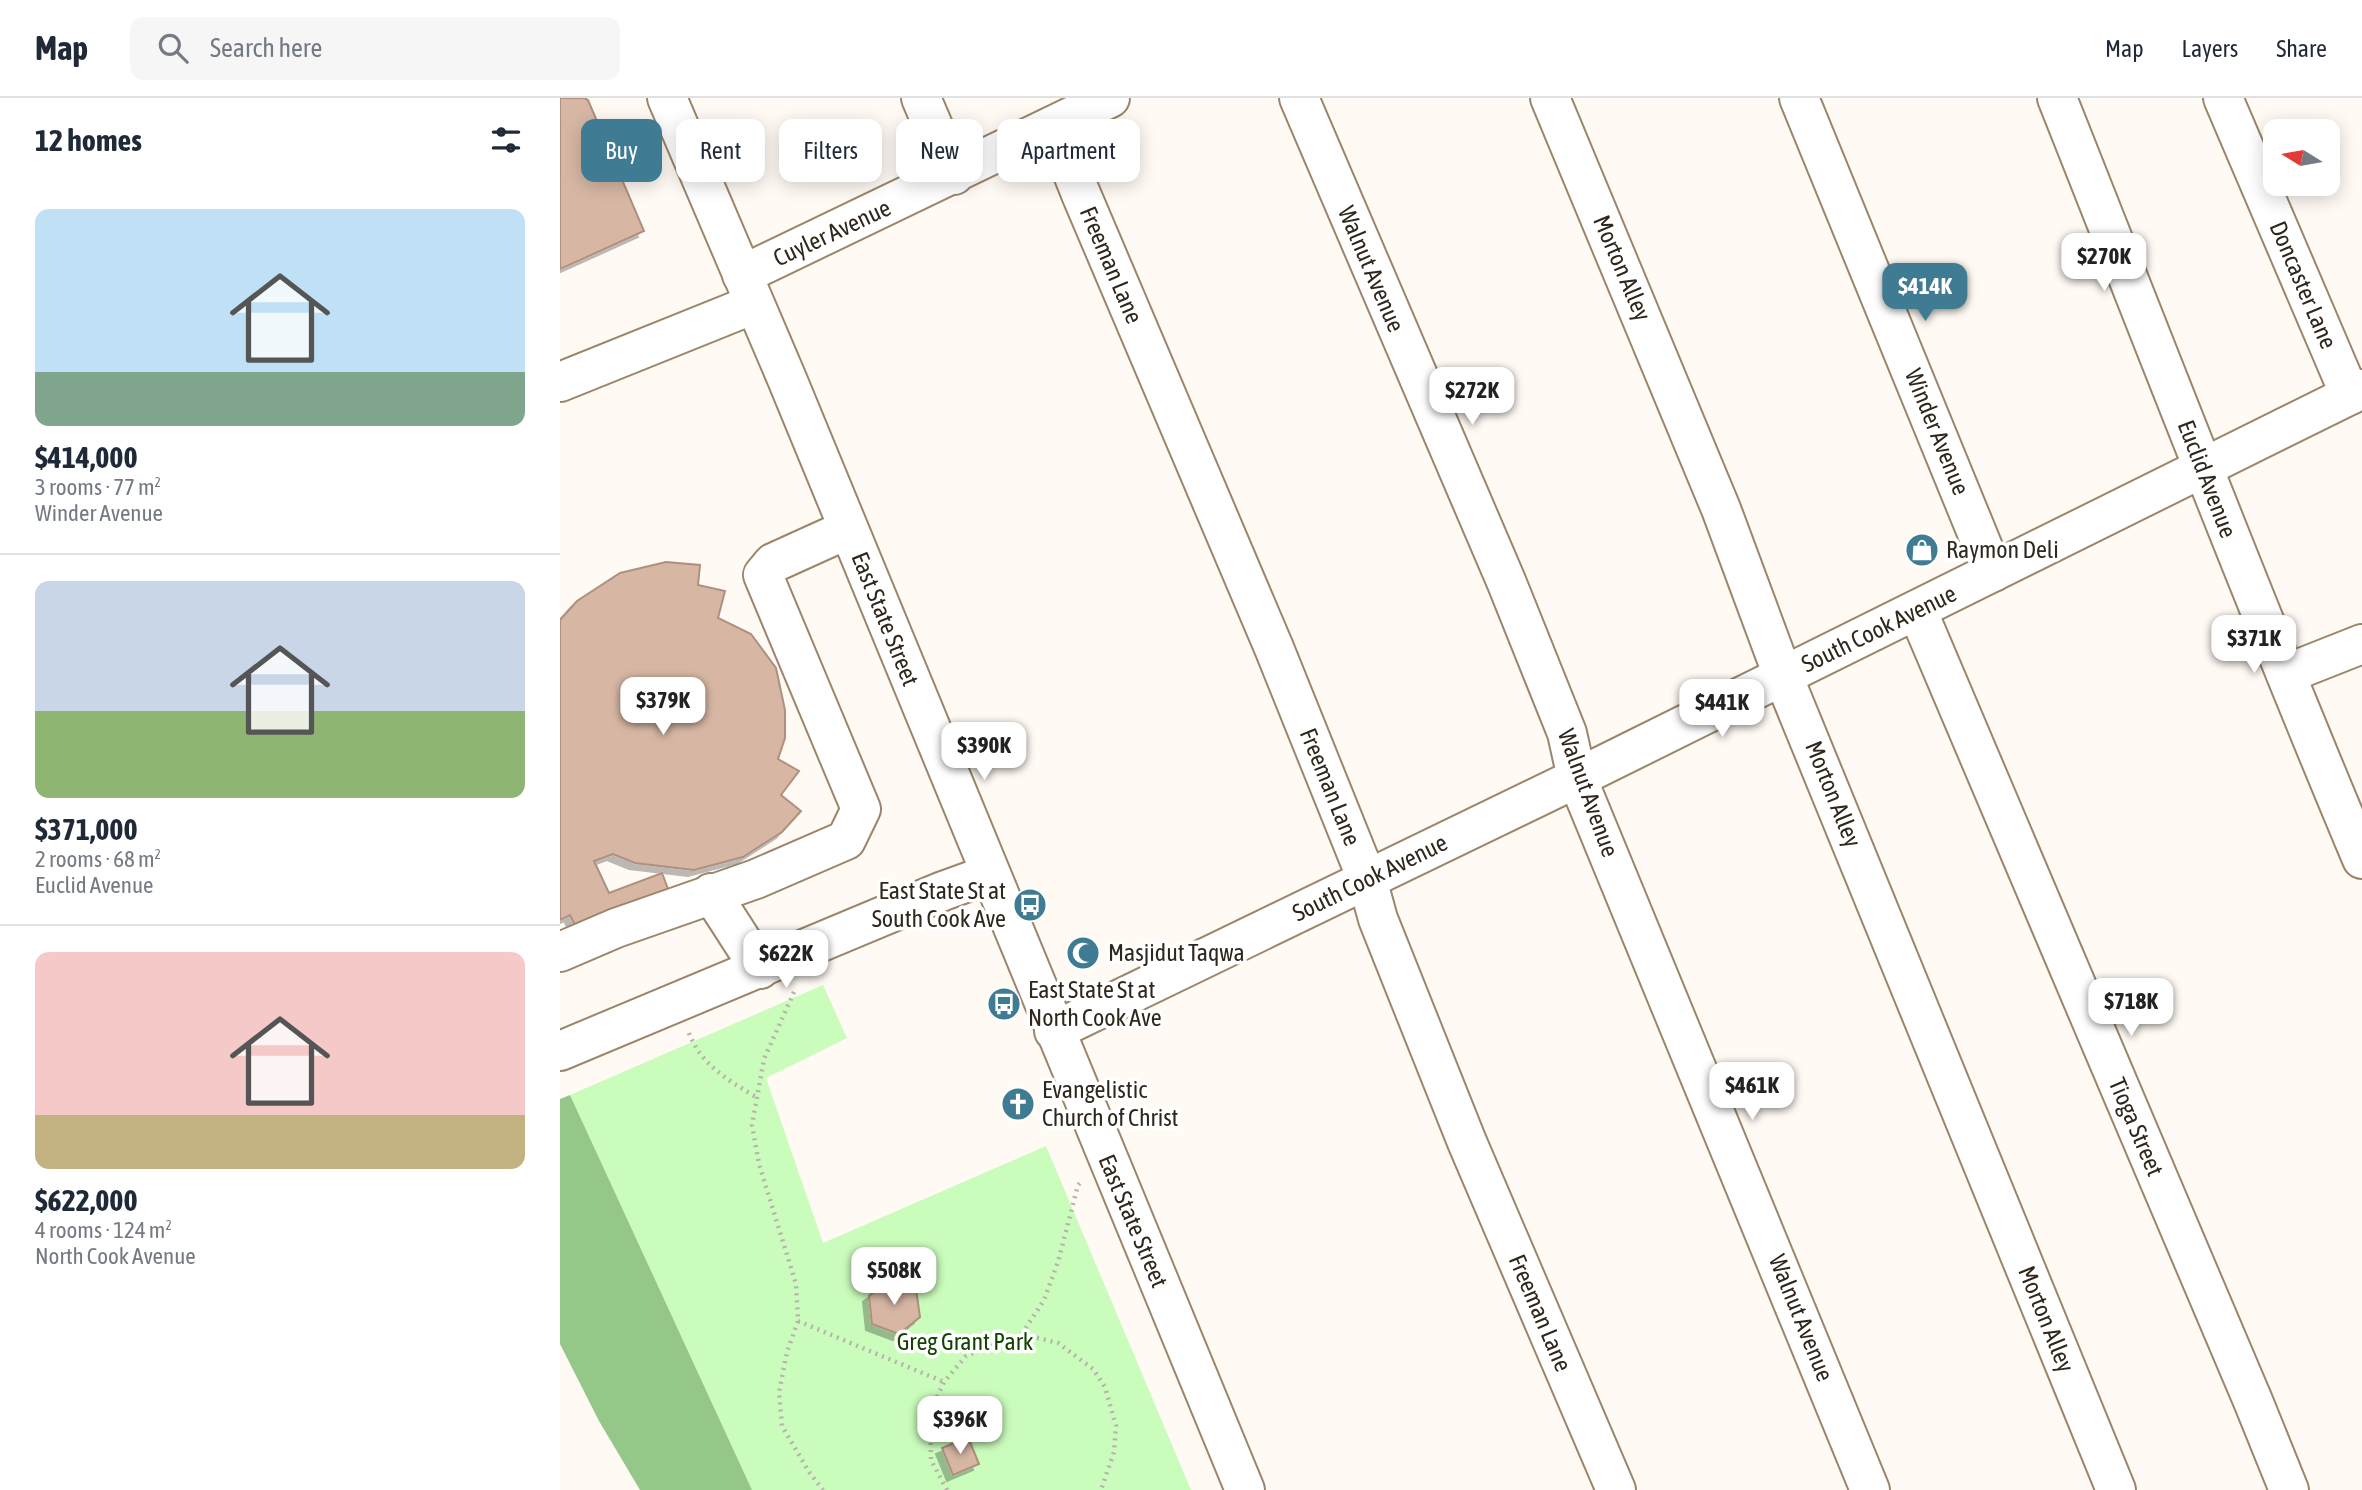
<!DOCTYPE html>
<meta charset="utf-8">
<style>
:root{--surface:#fff;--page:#f6f6f7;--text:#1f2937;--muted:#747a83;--line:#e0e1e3;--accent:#3f7b92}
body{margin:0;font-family:"Asap Condensed",sans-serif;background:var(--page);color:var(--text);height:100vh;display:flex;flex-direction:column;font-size:26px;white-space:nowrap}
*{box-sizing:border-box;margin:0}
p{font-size:23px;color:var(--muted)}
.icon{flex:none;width:38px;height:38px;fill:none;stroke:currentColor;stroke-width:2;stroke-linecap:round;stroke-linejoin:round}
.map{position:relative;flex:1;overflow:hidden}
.drawer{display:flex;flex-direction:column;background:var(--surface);width:560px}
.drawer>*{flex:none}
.banner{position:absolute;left:21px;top:21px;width:665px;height:63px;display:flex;gap:14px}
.needle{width:46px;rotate:281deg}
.tools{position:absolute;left:1703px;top:21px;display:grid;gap:14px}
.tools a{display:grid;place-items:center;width:77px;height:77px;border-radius:14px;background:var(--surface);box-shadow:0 4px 18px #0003;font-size:35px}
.price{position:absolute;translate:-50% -60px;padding:0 16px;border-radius:14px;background:#fff;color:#222;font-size:23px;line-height:46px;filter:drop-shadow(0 2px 4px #0008)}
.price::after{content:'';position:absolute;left:50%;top:42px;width:21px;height:16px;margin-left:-10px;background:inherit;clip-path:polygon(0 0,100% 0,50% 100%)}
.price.current{background:var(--accent);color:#fff}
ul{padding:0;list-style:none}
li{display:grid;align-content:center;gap:14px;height:371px;padding:0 35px}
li+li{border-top:2px solid var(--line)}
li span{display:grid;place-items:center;height:217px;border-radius:14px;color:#555}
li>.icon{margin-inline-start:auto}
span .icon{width:126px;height:126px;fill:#fffc;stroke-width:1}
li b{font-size:30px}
h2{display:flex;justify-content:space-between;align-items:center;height:84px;padding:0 35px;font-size:30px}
.pill{padding:0 24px;border-radius:14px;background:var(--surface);box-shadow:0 4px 18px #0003;font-size:24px;line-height:63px}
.pill.current{background:var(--accent);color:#fff}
header{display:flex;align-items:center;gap:42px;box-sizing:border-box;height:98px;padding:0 35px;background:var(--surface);border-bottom:2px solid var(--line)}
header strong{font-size:33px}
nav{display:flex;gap:38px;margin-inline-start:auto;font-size:24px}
.search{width:490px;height:63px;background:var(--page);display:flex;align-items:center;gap:18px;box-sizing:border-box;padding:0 24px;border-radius:14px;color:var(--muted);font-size:26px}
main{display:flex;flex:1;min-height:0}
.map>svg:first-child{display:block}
.green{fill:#cafcbc}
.forest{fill:#95c788}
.building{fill:#d7b7a4;stroke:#af907e;stroke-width:2;filter:url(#shadow)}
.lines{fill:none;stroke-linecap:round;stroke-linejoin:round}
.minor-casing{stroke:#9b866c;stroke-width:42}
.path{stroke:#b8b2ab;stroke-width:4.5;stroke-dasharray:2 5;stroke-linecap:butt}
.minor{stroke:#fff;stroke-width:38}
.labels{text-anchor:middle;stroke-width:7;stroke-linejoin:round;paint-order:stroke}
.street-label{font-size:24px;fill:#2f261c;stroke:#fff}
.poi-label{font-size:24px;fill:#2f261c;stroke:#fff;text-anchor:start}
.park-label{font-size:24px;fill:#134301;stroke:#fff}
</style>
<header>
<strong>Map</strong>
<div class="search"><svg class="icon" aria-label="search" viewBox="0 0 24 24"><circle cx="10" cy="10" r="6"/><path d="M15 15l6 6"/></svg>Search here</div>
<nav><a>Map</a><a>Layers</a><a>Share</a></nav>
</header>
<main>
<section class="drawer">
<h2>12 homes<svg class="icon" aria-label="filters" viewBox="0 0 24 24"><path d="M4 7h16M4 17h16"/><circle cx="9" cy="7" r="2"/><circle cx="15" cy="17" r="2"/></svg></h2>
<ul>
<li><span style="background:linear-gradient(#bfe0f5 75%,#7fa58c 0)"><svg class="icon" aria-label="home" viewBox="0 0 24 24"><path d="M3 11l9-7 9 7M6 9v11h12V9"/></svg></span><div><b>$414,000</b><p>3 rooms · 77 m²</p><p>Winder Avenue</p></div></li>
<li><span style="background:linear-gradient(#c9d6e8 60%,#8fb573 0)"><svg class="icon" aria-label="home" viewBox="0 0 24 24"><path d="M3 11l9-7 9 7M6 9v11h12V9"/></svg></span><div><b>$371,000</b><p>2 rooms · 68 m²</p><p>Euclid Avenue</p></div></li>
<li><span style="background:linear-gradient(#f6c9c9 75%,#c2b280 0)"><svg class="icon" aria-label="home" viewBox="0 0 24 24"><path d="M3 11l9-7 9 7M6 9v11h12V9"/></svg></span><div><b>$622,000</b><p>4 rooms · 124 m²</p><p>North Cook Avenue</p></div></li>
</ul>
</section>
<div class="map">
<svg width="1802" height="1392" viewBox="0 0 1802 1392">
<defs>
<filter id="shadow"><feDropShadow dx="-6" dy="6" stdDeviation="0" flood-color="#0004"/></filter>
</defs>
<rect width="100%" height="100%" fill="#fffaf4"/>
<polygon class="green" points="263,887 287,940 206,980 263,1145 486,1048 631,1392 192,1392 10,997"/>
<polygon class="forest" points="10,997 192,1392 80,1392 39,1323 0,1246 0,1001"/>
<g class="building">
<polygon points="0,0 24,0 28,2 84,133 0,171"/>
<polygon points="106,464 140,467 138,487 165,493 158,520 191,536 216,570 225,612 225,640 218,661 239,673 221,697 241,713 222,734 183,759 134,772 75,765 53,756 34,763 49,795 102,775 108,791 16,829 10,817 0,822 0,522 17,503 60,475"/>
<polygon points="330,1181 356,1191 360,1219 339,1236 312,1226 309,1198"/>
<polygon points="408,1339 419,1366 393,1377 382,1350"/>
</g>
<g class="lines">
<defs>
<g id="minor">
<polyline points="107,0 227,281 685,1392"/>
<polyline points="361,0 394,77"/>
<polyline points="739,0 946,483 1007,635 1017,680 1310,1392"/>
<polyline points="990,0 1161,411 1223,578 1556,1392"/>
<polyline points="1239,0 1433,474"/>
<path d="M1497,0C1598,254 1696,509 1802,761"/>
<polyline points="1663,0 1790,297"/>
<polyline points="494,28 521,96 714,550 807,781 818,821 907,1044 1056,1392"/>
<polyline points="182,177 550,0"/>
<polyline points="0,284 194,206"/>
<polyline points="1357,512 1693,1303 1729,1392"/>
<polyline points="1726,576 1802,546"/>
<polyline points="151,795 200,871"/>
<polyline points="0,854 56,830 196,781 286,742 301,711 203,477 213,465 288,431"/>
<polyline points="494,933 1017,680 1802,291"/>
<polyline points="0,953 383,793 430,776"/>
</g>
</defs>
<use href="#minor" class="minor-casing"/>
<g class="path">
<polyline points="234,894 204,961 192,1027 199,1066 236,1186 238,1223 227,1254 219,1294 222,1328 249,1374 263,1392"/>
<path d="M129,935C141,967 168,982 196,999"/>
<polyline points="238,1223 384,1284"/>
<polyline points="462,1236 484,1202 498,1164 518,1087 520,1085"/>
<polyline points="387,1392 371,1362 370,1327 377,1299 384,1284 406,1258 462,1236 498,1245 533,1271 545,1289 556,1328 554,1354 541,1392"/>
</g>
<use href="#minor" class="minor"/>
</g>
<defs>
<symbol id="shop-disc" viewBox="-11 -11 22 22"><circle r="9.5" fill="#3f7b92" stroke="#fff"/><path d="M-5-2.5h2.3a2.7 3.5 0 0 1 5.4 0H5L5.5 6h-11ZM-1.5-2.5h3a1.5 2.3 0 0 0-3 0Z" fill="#fff"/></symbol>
<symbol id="bus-disc" viewBox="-11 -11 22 22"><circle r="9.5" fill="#3f7b92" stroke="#fff"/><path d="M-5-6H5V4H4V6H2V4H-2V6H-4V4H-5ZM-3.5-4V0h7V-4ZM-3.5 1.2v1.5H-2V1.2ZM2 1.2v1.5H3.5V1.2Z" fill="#fff"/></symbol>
<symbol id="mosque-disc" viewBox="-11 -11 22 22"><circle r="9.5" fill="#3f7b92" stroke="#fff"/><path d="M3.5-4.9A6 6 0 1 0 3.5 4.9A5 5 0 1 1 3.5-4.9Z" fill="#fff"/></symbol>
<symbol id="church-disc" viewBox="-11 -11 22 22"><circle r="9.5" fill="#3f7b92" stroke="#fff"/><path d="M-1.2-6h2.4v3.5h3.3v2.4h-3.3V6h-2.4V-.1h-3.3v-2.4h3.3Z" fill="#fff"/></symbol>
</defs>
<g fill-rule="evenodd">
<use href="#shop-disc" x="1343" y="433" width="38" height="38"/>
<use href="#bus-disc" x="451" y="788" width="38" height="38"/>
<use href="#mosque-disc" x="504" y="836" width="38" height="38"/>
<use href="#bus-disc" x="425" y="887" width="38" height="38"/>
<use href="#church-disc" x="439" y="987" width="38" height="38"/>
</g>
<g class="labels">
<g class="street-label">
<text transform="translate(272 135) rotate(-25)" y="8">Cuyler Avenue</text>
<text transform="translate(551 167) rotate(67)" y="8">Freeman Lane</text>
<text transform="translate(1062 170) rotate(67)" y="8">Morton Alley</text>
<text transform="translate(811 171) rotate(67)" y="8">Walnut Avenue</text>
<text transform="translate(1743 187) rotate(67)" y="8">Doncaster Lane</text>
<text transform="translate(1377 334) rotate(68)" y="8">Winder Avenue</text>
<text transform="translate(1647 381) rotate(69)" y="8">Euclid Avenue</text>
<text transform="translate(325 521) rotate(68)" y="8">East State Street</text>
<text transform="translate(1319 531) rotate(-26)" y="8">South Cook Avenue</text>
<text transform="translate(770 689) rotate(68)" y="8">Freeman Lane</text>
<text transform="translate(1028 695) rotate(70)" y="8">Walnut Avenue</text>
<text transform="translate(1273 696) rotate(68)" y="8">Morton Alley</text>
<text transform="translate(810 780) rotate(-26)" y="8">South Cook Avenue</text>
<text transform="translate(1576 1029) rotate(67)" y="8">Tioga Street</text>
<text transform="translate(573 1123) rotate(67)" y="8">East State Street</text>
<text transform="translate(980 1215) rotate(67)" y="8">Freeman Lane</text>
<text transform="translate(1241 1220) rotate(68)" y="8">Walnut Avenue</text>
<text transform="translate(1486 1221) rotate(68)" y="8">Morton Alley</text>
</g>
<g class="poi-label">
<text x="1386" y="460">Raymon Deli</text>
<text x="446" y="801" text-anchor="end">East State St at<tspan x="446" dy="28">South Cook Ave</tspan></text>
<text x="548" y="863">Masjidut Taqwa</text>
<text x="468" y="900">East State St at<tspan x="468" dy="28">North Cook Ave</tspan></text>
<text x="482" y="1000">Evangelistic<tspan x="482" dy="28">Church of Christ</tspan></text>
</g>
<g class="park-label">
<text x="405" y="1252">Greg Grant Park</text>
</g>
</g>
</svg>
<div class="tools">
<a><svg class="needle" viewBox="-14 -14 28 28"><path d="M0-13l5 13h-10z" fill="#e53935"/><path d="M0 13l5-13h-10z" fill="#747a83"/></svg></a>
</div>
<b class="price" style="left:1544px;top:195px">$270K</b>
<b class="price current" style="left:1365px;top:225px">$414K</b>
<b class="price" style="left:912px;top:329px">$272K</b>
<b class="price" style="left:1694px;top:577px">$371K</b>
<b class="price" style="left:103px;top:639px">$379K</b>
<b class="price" style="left:1162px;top:641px">$441K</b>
<b class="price" style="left:424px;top:684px">$390K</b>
<b class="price" style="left:226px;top:892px">$622K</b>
<b class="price" style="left:1571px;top:940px">$718K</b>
<b class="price" style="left:1192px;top:1024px">$461K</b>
<b class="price" style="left:334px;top:1209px">$508K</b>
<b class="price" style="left:400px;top:1358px">$396K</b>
<div class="banner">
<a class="pill current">Buy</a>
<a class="pill">Rent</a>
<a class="pill">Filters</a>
<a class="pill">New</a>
<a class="pill">Apartment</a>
</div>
</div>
</main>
